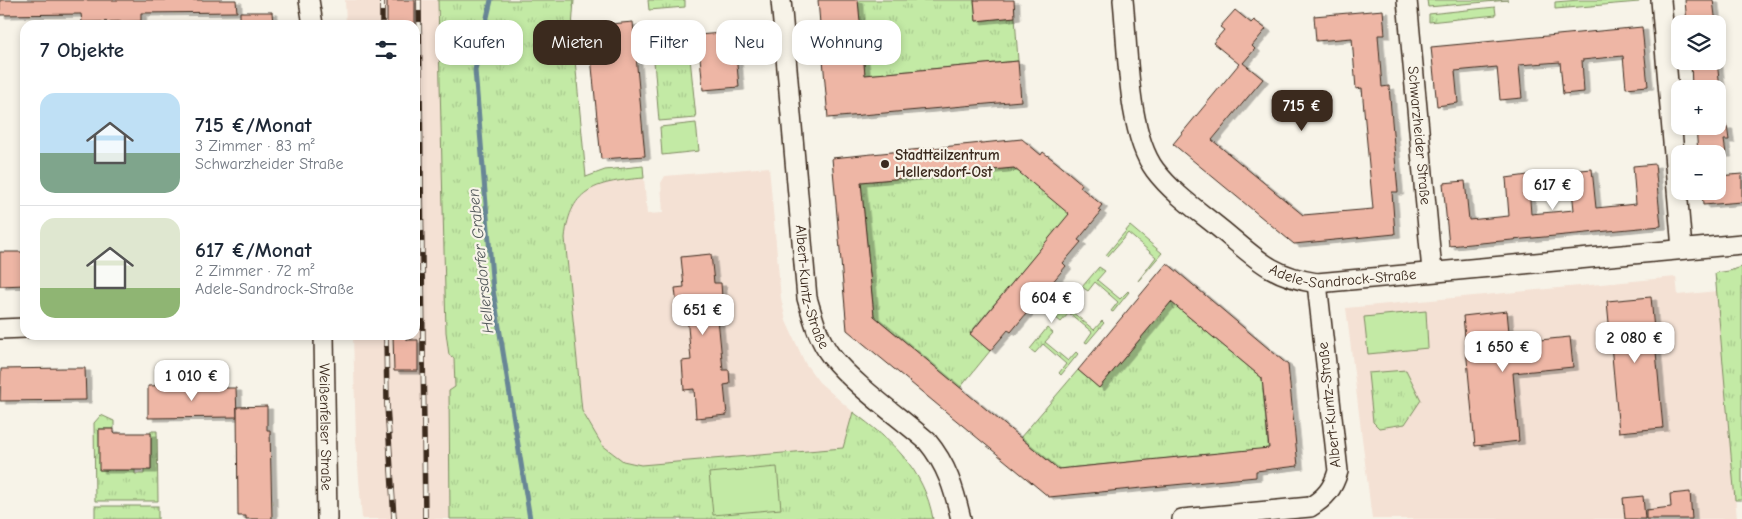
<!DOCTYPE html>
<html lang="de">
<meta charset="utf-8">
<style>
:root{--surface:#fff;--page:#f6f6f7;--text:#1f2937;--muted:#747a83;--line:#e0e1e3;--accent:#3b2a1e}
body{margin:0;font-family:"Comic Neue",sans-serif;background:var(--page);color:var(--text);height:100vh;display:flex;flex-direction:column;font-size:19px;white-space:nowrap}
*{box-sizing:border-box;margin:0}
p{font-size:16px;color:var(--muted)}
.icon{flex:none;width:28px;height:28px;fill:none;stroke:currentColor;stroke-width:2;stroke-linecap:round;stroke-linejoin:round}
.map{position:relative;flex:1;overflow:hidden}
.drawer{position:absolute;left:20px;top:20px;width:400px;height:320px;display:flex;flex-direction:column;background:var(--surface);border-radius:15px;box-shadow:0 2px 8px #0003}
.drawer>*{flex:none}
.hud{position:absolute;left:435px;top:20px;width:475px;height:45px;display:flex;gap:10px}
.tools{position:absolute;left:1671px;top:15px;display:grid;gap:10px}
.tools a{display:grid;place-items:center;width:55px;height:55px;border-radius:10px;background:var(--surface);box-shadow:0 2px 8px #0003;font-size:25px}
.price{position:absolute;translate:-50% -42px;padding:0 11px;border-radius:10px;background:#fff;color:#222;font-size:16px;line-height:32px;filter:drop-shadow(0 1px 2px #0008)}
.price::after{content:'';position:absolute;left:50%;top:30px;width:15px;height:11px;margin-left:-8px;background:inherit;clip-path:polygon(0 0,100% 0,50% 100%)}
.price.current{background:var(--accent);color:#fff}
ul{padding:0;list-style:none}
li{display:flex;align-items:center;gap:15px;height:125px;padding:0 20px}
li+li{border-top:1px solid var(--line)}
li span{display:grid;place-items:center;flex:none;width:140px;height:100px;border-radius:15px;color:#555}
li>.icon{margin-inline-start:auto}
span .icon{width:60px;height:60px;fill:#fffc;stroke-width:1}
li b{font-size:21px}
h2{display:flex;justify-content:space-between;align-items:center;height:60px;padding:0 20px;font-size:21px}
.chip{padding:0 18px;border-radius:15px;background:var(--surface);box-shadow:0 2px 8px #0003;font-size:18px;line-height:45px}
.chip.current{background:var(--accent);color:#fff}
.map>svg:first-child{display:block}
.built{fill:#f4e1d4}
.grass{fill:url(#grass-tufts);stroke:#7f8a62}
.pitch{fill:#c3eaa5;stroke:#7f8a62}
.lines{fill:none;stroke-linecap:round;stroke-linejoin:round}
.stream{stroke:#688696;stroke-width:5}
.building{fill:#eeb6a5;stroke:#3b2a1e;filter:url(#shadow)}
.street-casing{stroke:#3b2a1e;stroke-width:22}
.street{stroke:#f7f3e8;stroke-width:19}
.rail-casing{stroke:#3b2a1e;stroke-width:5.5}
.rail{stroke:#f7f3e8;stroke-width:4;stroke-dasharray:11;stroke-linecap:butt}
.poi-dot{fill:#3b2a1e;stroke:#f7f3e8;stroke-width:2}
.labels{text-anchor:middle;stroke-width:4.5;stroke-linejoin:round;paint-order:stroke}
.street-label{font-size:15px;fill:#3b2a1e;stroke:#f7f3e8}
.poi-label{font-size:15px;font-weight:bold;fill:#3b2a1e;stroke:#f7f3e8;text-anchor:start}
.water-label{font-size:16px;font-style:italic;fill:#52585a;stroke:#f7f3e8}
</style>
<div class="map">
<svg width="1742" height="519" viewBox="0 0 1742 519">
<defs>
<pattern id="grass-tufts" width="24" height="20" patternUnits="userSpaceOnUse" patternTransform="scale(1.25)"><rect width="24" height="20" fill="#c3eaa5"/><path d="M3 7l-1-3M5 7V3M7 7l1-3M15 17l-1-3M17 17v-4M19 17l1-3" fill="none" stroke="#a8c98e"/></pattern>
<filter id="shadow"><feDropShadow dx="5.5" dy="3" stdDeviation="0" flood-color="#0004"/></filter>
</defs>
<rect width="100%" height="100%" fill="#f7f3e8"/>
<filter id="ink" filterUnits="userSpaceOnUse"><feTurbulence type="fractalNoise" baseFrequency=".02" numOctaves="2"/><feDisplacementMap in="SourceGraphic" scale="10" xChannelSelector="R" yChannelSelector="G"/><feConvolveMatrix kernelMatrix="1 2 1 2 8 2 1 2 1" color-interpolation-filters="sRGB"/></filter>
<g filter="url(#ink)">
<g class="built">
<polygon points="345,0 438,0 443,173 455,364 455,387 449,391 450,519 362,519 356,439 353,335 415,335 415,25 346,25"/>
<polygon points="769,167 781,298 786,321 805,363 819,382 853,412 844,448 641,466 623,461 602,445 582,411 565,238 567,223 573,207 589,188 598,185 611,181 644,178 647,214 663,213 661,183 665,176"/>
<polygon points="1676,277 1678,295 1717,291 1737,519 1372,519 1346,308"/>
</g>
<g class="grass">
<path d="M438,0H574L572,28L586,177L605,170L643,166L644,178C599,182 570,186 565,238L582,411L602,445L623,461L641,465L843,448L853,412C892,441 924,469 933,519H450L449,391L455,387L454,358L449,355L446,332Z"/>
<polygon points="648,0 685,0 685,7 649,10"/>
<polygon points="858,0 974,0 976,21 1015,17 1018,61 865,75"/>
<polygon points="1427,0 1508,0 1428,7"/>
<polygon points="1579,0 1639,0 1639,2 1555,9 1555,2"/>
<polygon points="1495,7 1496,15 1429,22 1429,14"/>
<polygon points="690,58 696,118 659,121 654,61"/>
<polygon points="1014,168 1070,214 970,333 990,351 960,388 874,316 861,182"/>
<polygon points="1130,226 1162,253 1138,281 1156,257 1128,233 1108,256 1106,255"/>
<polygon points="1099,267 1105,271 1097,280 1120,299 1128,291 1129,292 1113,312 1111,311 1118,302 1095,282 1088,291 1082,287"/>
<polygon points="1742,267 1742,500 1735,500 1715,273 1729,271"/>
<polygon points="1073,297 1079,302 1071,311 1094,330 1102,321 1104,323 1087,343 1085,342 1092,332 1069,313 1061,322 1056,318"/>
<polygon points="1171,302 1262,378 1269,455 1253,450 1058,469 1020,438 1078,370 1099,388"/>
<polygon points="1047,328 1053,333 1045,342 1068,361 1076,352 1078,354 1061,375 1059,373 1066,364 1043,344 1035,353 1030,349"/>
<polygon points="1406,370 1421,400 1405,424 1379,428 1373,422 1368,373"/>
<polygon points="101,415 114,421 114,429 99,429 100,470 109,470 109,466 114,466 114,470 135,470 135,474 144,474 144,470 151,470 151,431 157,431 158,501 95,501 94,423"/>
<rect x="95" y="506" width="63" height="13"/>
</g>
<g class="pitch">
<polygon points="696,123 699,151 662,155 660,127"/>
<polygon points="1426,311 1428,348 1368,354 1364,317"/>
<polygon points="777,467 781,509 713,515 709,473"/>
</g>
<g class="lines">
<polyline class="stream" points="491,0 475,70 493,290 530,519"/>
</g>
<g class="building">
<polygon points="0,0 236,0 237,12 141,13 141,21 82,22 81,14 0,15"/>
<rect x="387" y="0" width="28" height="25"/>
<polygon points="818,0 858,0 865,75 1018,61 1021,101 828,118"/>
<polygon points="974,0 1014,0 1015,17 976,21"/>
<polygon points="1685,0 1713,0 1716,24 1687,24"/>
<polygon points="1235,10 1251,23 1254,20 1266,29 1252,46 1255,49 1243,63 1263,79 1212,140 1303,215 1373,209 1362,88 1356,89 1352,38 1316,41 1314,16 1383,10 1385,35 1378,35 1382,87 1389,86 1398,192 1392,192 1395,234 1294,244 1173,144 1239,64 1213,43 1224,30 1220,27"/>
<polygon points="240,12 272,12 273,25 240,25"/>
<polygon points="633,22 645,156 601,159 588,26"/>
<polygon points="1642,27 1648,86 1626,88 1623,56 1582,60 1584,92 1563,94 1560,62 1519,65 1522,98 1500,100 1497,67 1455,71 1458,103 1437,106 1431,47"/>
<polygon points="734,32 739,87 703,90 698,35"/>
<polygon points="1691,61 1717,61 1720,89 1692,89"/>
<polygon points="1696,126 1727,126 1729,140 1724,140 1726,154 1698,154"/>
<polygon points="1022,139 1041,155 1043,152 1056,162 1082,184 1080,187 1102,205 1098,210 1101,212 1078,240 1081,242 1063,263 1066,266 1011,332 1008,330 990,351 970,334 1069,214 1014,168 861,182 874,316 1058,469 1269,448 1262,378 1171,302 1099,388 1078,370 1167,263 1288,365 1298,466 1256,471 1256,477 1049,497 847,330 832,158"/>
<polygon points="1655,164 1661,226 1449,246 1443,183 1465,181 1469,220 1509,216 1506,178 1528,175 1531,214 1574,210 1570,171 1592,169 1596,208 1636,204 1633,166"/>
<polygon points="1742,174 1742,202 1703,205 1702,191 1718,191 1718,176"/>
<polygon points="0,252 25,252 25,285 0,286"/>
<polygon points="711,254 714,283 721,283 722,298 716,298 723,370 729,370 730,384 724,385 727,415 696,418 694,389 684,390 682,361 691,360 687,316 678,316 675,288 684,287 681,257"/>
<polygon points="1651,297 1663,428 1619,432 1607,301"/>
<polygon points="1507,311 1510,343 1570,337 1573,367 1513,373 1519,441 1475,446 1463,316"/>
<polygon points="393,335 407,335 407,340 418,340 418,371 394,371"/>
<polygon points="65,368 85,368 86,400 0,401 1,369"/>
<polygon points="178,385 221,385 220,388 236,388 237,417 148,418 148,386"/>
<polygon points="267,406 267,430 270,430 272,519 246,519 246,516 238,516 237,407"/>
<polygon points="99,429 114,429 114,433 151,433 151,470 99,470"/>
<polygon points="1690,492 1692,519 1646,519 1646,510 1671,507 1670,494"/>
<polygon points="1643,496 1645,519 1625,519 1623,498"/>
</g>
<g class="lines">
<defs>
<g id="street">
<polyline points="309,0 313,25"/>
<path id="s1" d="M781,0L807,298C813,318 818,339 831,356C853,384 898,416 927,441C947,465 954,489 961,519"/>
<path id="s2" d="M1123,0C1128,46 1127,133 1155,170C1173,194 1200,212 1223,231C1257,259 1271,276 1317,283L1742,244"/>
<path id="s3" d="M1407,0L1432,271"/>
<polyline points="1661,0 1682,249"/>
<polyline points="0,329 25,328"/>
<path id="s4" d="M324,335L327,519"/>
<path d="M1182,519L1310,507C1325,498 1333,489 1338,471L1317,283"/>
</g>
</defs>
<use href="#street" class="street-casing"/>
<use href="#street" class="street"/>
<defs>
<g id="rail">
<polyline points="382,0 382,25"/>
<polyline points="419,0 425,519"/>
<polyline points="386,335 387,405 394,519"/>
</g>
</defs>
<use href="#rail" class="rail-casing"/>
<use href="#rail" class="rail"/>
</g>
</g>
<circle class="poi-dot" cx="885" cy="164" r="5"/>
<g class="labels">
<g class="street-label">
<text dy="5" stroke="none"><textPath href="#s3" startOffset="136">Schwarzheider Straße</textPath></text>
<text dy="5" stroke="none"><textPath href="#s2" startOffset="401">Adele-Sandrock-Straße</textPath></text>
<text dy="5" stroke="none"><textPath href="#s1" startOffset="289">Albert-Kuntz-Straße</textPath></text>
<text transform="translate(1329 405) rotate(-96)" y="5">Albert-Kuntz-Straße</text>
<text dy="5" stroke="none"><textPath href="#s4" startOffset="92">Weißenfelser Straße</textPath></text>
</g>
<g class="poi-label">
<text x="895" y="160">Stadtteilzentrum<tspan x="895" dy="17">Hellersdorf-Ost</tspan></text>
</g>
<g class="water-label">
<text transform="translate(480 261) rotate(-96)" y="6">Hellersdorfer Graben</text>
</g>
</g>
</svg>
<div class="tools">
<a><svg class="icon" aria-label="layers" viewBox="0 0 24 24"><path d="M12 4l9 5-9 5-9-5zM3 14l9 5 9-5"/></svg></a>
<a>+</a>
<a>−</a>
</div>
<b class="price current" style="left:1302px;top:132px">715 €</b>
<b class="price" style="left:1553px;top:211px">617 €</b>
<b class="price" style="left:1052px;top:324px">604 €</b>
<b class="price" style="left:703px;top:336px">651 €</b>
<b class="price" style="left:1635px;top:364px">2 080 €</b>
<b class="price" style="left:1503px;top:373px">1 650 €</b>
<b class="price" style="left:192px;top:402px">1 010 €</b>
<div class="hud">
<a class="chip">Kaufen</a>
<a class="chip current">Mieten</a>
<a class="chip">Filter</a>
<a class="chip">Neu</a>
<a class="chip">Wohnung</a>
</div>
<section class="drawer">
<h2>7 Objekte<svg class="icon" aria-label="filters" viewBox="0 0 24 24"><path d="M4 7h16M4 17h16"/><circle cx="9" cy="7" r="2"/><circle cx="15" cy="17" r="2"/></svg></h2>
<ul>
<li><span style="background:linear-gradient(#bfe0f5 60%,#7fa58c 0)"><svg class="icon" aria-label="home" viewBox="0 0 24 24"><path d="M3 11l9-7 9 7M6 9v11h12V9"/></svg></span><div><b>715 €/Monat</b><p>3 Zimmer · 83 m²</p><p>Schwarzheider Straße</p></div></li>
<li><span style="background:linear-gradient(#dfe7d0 70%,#8fb573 0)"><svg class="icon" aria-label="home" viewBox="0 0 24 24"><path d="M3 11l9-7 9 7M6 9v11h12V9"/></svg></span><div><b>617 €/Monat</b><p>2 Zimmer · 72 m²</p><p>Adele-Sandrock-Straße</p></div></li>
</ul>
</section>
</div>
